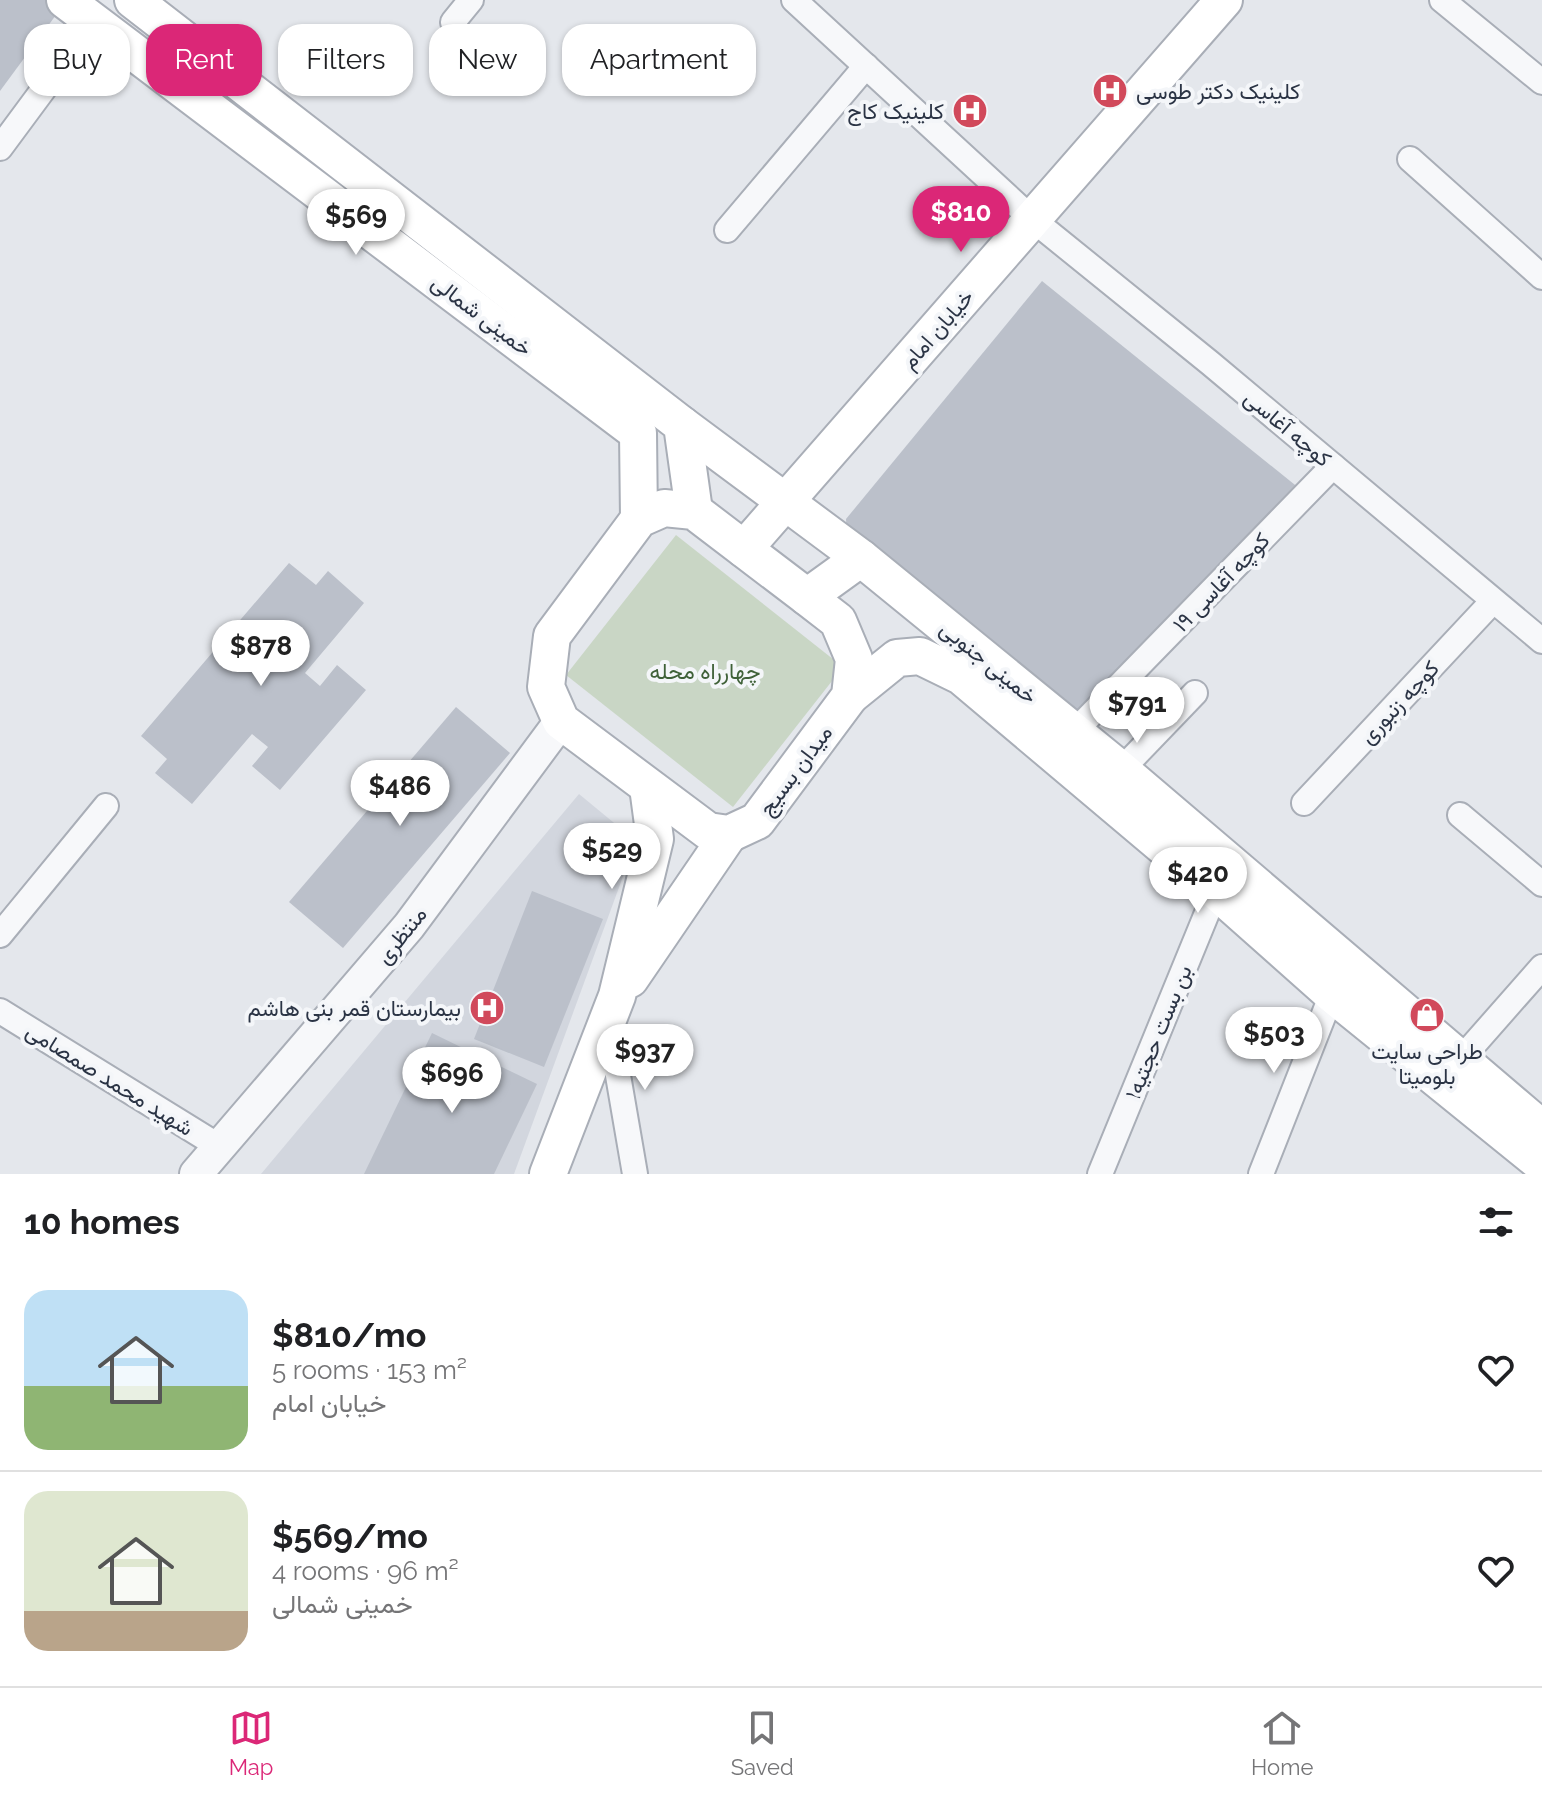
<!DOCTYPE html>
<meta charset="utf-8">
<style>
:root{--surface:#fff;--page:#f2f2f2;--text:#202124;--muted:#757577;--line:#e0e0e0;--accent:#db2777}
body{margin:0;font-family:Raleway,Vazirmatn,sans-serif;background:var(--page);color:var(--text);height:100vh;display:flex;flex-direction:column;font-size:30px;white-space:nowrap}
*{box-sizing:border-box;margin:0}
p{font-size:26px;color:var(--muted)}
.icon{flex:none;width:44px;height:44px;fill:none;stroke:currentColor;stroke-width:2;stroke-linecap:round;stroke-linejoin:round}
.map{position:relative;height:1174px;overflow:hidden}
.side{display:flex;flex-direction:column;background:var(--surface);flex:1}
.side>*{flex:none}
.top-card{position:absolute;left:24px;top:24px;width:800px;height:72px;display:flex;gap:16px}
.price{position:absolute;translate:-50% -68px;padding:0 18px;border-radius:28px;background:#fff;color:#222;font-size:26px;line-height:52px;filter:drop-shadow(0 2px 4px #0008)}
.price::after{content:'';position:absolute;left:50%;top:48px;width:24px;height:18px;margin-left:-12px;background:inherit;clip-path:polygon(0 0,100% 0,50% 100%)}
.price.on{background:var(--accent);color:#fff}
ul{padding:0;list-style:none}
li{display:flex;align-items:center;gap:24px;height:200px;padding:0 24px}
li+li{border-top:2px solid var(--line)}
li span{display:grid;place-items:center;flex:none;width:224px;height:160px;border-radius:24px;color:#555}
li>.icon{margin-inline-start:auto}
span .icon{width:96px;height:96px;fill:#fffc;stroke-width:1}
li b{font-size:34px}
h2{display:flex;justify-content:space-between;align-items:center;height:96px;padding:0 24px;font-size:34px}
.chip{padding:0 28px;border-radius:24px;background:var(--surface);box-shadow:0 2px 6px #0004;font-size:28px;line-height:72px}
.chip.on{background:var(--accent);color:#fff}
.tab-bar{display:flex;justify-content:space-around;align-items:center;height:112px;border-top:2px solid var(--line);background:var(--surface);font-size:22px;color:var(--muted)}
.tab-bar a{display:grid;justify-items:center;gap:4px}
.tab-bar .on{color:var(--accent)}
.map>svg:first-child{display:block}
.built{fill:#d2d6de}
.green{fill:#c9d6c5}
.building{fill:#bbc0ca}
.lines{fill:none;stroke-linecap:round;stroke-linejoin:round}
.minor-casing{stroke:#a9aeb7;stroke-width:28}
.tertiary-casing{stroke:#a9aeb7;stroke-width:36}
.secondary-casing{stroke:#a9aeb7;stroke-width:40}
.minor{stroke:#f7f8fa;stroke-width:24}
.tertiary{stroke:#f7f8fa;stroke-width:32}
.secondary{stroke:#fff;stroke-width:36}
.labels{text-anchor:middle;stroke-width:8;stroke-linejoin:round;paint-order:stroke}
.poi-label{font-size:22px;fill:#2b3445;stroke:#f4f6f9;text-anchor:end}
.street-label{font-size:22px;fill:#2b3445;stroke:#f4f6f9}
.park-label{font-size:22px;fill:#3f6138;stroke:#f4f6f9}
</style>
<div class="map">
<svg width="1542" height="1174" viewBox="0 0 1542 1174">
<rect width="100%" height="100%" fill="#e4e7ec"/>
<polygon class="built" points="579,794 636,841 514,1174 261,1174"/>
<polygon class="green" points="676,535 843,667 733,807 566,675"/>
<g class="building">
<polygon points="0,0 67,0 0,91"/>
<polygon points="1042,281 1305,493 1077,714 848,547 846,519"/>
<polygon points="289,563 316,585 328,571 364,603 305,673 320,686 337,665 366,690 280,790 252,766 268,747 252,734 192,804 155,773 167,759 141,736"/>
<polygon points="456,707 510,753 343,948 289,902"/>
<polygon points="532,891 603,919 544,1067 474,1039"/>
<polygon points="432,1033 537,1084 494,1174 364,1174"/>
</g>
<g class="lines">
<defs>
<g id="minor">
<polyline points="794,0 1032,219 1210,363 1542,641"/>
<polyline points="1442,0 1542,82"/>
<polyline points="453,22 471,0"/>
<polyline points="0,148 94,21"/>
<polyline points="1410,159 1542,277"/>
<polyline points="727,230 866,66"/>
<polyline points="1074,732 1333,466"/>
<polyline points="1121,770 1195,693"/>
<polyline points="1304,803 1493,601"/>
<polyline points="1460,815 1542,884"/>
<polyline points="0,935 106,806"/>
<polyline points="0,1011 220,1147"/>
<polyline points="609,1023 635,1174"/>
<polyline points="1461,1059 1542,967"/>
<polyline points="1100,1174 1216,891"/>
<polyline points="1261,1174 1332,994"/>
</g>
<polyline id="tertiary" points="196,1174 409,926 561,721"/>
<g id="secondary">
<polyline points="65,0 638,433 639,519"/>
<polyline points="133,0 682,425 694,511"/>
<polyline points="682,425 861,558 1121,770 1542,1129"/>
<polygon points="664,508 694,511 807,597 838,621 854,659 850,696 757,821 729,834 708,831 561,721 546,687 552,636 639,519"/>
<polyline points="744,549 1224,0"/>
<polyline points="807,597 861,558"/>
<polyline points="850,696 897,658 920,656 961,676 1216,891 1332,994 1542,1164"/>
<polyline points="630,979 729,834"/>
<polyline points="548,1174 617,996 655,839 648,787"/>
</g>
</defs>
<use href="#minor" class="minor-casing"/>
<use href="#tertiary" class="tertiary-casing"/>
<use href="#secondary" class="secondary-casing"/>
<use href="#minor" class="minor"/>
<use href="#tertiary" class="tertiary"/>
<use href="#secondary" class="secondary"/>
</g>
<defs>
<symbol id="hospital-disc" viewBox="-11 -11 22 22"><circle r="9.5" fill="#d1495b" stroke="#f4f6f9"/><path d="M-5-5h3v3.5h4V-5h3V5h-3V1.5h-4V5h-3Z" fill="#fff"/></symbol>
<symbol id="shop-disc" viewBox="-11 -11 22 22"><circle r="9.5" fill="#d1495b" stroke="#f4f6f9"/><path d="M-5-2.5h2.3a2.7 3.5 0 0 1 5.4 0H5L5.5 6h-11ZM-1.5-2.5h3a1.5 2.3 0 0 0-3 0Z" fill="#fff"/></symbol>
</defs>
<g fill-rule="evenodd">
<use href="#hospital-disc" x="1090" y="71" width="40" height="40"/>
<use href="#hospital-disc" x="950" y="91" width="40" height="40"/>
<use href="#hospital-disc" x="467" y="988" width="40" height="40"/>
<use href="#shop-disc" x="1407" y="995" width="40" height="40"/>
</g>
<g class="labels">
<g class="poi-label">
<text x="1136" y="99" text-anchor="start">کلینیک دکتر طوسی</text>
<text x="944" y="119">کلینیک کاج</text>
<text x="461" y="1016">بیمارستان قمر بنی هاشم</text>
<text x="1427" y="1059" text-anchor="middle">طراحی سایت<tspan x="1427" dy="25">بلومیتا</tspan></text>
</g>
<g class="street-label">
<text transform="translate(482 315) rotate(37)" y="8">خمینی شمالی</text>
<text transform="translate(937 329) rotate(-49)" y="8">خیابان امام</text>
<text transform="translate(1288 428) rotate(40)" y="8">کوچه آغاسی</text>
<text transform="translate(1221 582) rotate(-46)" y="8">کوچه آغاسی ۱۹</text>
<text transform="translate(989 662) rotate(39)" y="8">خمینی جنوبی</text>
<text transform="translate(1399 702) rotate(-47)" y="8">کوچه زنبوری</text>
<text transform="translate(795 770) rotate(-53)" y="8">میدان بسیج</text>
<text transform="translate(401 935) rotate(-51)" y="8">منتظری</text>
<text transform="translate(1158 1032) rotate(-68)" y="8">بن بست حجتیه۱</text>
<text transform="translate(110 1079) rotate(32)" y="8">شهید محمد صمصامی</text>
</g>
<g class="park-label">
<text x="705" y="679">چهارراه محله</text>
</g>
</g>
</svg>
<b class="price on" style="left:961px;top:254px">$810</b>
<b class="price" style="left:356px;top:257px">$569</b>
<b class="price" style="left:261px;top:688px">$878</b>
<b class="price" style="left:1137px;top:745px">$791</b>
<b class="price" style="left:400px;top:828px">$486</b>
<b class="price" style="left:612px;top:891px">$529</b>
<b class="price" style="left:1198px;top:915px">$420</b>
<b class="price" style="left:1274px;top:1075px">$503</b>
<b class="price" style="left:645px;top:1092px">$937</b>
<b class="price" style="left:452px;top:1115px">$696</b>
<div class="top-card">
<a class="chip">Buy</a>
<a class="chip on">Rent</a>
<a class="chip">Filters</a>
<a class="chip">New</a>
<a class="chip">Apartment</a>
</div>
</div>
<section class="side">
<h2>10 homes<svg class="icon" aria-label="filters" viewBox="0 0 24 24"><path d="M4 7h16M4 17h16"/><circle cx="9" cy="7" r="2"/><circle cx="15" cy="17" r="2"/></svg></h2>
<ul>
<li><span style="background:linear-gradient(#bfe0f5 60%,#8fb573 0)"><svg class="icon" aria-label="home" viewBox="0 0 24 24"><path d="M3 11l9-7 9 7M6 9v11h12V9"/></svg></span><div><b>$810/mo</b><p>5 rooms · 153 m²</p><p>خیابان امام</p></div><svg class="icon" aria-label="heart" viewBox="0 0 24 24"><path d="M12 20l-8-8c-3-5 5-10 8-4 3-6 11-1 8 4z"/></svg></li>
<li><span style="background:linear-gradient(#dfe7d0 75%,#b9a48a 0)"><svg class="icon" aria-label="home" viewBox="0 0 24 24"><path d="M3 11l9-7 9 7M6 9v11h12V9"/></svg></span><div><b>$569/mo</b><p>4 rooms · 96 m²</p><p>خمینی شمالی</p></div><svg class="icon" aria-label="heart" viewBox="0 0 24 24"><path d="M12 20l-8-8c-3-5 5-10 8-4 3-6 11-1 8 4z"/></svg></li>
</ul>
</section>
<nav class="tab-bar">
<a class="on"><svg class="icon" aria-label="map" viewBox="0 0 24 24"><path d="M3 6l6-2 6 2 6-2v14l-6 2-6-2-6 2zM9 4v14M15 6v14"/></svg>Map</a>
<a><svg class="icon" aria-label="saved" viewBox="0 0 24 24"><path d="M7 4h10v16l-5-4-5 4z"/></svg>Saved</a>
<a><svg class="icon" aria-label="home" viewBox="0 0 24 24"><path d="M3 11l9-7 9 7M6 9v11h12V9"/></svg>Home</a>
</nav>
